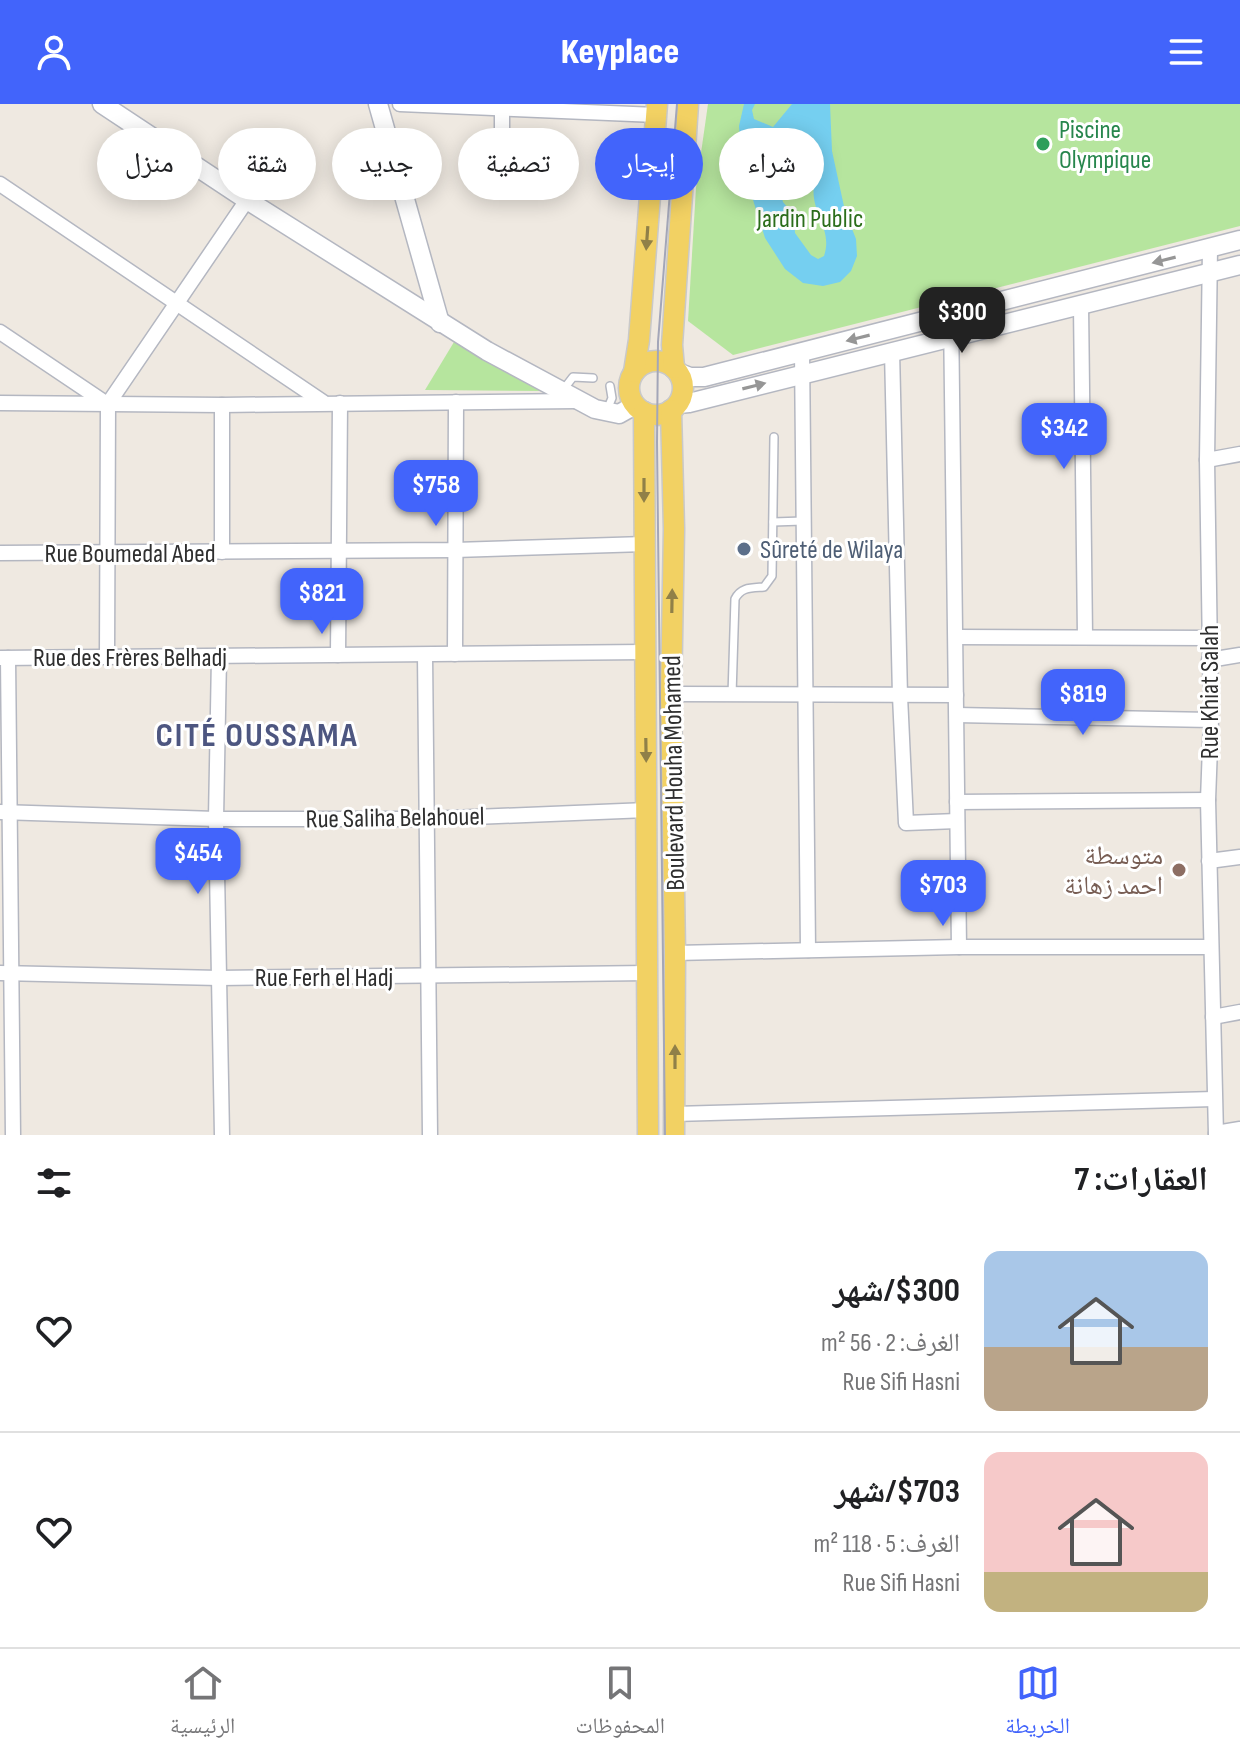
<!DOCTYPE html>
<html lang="ar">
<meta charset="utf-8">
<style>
:root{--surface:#fff;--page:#f2f2f2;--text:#202124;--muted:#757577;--line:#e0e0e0;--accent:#4264fb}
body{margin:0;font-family:"Sofia Sans Condensed","Noto Naskh Arabic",sans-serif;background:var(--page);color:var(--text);direction:rtl;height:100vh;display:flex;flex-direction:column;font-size:30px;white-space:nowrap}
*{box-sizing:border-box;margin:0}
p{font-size:26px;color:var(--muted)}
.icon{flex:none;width:44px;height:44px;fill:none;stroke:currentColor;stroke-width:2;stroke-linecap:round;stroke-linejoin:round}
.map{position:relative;height:1031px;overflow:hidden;direction:ltr}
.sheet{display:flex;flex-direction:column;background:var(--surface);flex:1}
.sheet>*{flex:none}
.hud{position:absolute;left:24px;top:24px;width:800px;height:72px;direction:rtl;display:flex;gap:16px}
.price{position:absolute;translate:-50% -68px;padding:0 18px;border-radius:16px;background:var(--accent);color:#fff;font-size:26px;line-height:52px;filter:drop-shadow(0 2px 4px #0008)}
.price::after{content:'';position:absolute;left:50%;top:48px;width:24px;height:18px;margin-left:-12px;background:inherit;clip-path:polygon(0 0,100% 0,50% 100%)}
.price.active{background:#222;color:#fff}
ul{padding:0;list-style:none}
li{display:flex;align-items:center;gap:24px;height:200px;padding:0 32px}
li+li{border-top:2px solid var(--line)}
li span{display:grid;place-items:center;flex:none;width:224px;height:160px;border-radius:16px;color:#555}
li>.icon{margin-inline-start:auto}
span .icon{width:96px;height:96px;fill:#fffc;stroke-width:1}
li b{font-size:34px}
h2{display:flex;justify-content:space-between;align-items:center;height:96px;padding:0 32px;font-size:34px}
.chip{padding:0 28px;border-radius:36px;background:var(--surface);box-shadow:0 4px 20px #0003;font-size:28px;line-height:72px}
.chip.active{background:var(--accent);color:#fff}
header{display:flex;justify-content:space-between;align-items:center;height:104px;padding:0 32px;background:var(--accent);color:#fff;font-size:36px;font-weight:800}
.menu{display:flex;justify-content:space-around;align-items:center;height:112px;border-top:2px solid var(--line);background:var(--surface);font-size:22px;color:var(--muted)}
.menu a{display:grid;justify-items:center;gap:4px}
.menu .active{color:var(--accent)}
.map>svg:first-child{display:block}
.green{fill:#b6e59e}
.water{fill:#75cff0;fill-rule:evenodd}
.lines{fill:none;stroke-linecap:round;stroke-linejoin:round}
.lane-casing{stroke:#b4b7c1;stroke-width:10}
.street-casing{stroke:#b4b7c1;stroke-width:17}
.secondary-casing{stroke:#b4b7c1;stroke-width:21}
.primary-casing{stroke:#c9c9c9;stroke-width:23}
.lane{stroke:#fff;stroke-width:7}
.street{stroke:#fff;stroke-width:14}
.secondary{stroke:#fff;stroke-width:18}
.primary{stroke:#f2d163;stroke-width:20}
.tram{stroke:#a3a6b8;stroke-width:2}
.oneway{fill:#908048}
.oneway2{fill:#969696}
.leisure-dot{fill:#2e9e5b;stroke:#fff;stroke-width:3}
.service-dot{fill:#5c6f8a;stroke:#fff;stroke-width:3}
.education-dot{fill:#8d6e63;stroke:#fff;stroke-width:3}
.labels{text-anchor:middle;stroke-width:6;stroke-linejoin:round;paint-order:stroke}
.leisure-label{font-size:26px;fill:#27864d;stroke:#fff;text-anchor:start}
.park-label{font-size:26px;fill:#2c6e1b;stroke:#fff}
.service-label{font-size:26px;fill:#4e5e75;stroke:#fff;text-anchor:start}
.street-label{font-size:26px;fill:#2e2e2e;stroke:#fff}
.education-label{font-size:26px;fill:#785e54;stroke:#fff;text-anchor:end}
.district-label{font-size:34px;font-weight:bold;letter-spacing:2px;fill:#4d5680;stroke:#fff}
</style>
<header><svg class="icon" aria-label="menu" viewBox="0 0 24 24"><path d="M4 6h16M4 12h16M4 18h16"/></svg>Keyplace<svg class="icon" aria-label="person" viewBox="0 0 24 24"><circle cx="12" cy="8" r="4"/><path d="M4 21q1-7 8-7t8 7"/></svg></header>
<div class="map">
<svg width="1240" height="1031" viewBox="0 0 1240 1031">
<rect width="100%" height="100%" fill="#efe9e1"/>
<g class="green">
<polygon points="708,0 1240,0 1240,122 733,251 688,217 696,84"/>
<polygon points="454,238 546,287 425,286"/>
</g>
<path class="water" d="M744,0H755L752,6L754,15L773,23L792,0H830L832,47L845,107L856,135L857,152L851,167L840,178L823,182L803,179L785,165L765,134L742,61L739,22ZM787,50L806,58L815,76C807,107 834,123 824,152L818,155L811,151L795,129L794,111L783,98L779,83Z"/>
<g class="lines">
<defs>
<g id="lane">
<polyline points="563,286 573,273 593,274"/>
<polyline points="607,306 612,294 610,282"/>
<polyline points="773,418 803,417"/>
<path d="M732,591L735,495C741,483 751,484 764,483L772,472L774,333"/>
</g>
<g id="street">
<polyline points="400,0 656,11"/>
<polyline points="502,48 502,4"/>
<polyline points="0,80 323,298"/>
<polyline points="1210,144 1207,356 1211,616 1208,696 1216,1031"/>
<polyline points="1081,202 1085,532"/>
<polyline points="951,210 959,843"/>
<polyline points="0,228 107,300"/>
<polyline points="892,247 900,592 906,719 957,717"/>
<polyline points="802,248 808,846"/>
<polyline points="0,299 222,301 576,297"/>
<polyline points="1207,356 1240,350"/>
<polyline points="222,448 222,301"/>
<polyline points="0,449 455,446 645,440"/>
<polyline points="956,533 1209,534"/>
<polyline points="455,550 456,298"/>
<polyline points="338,551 340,299"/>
<polyline points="425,551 430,1031"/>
<polyline points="107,552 108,300 247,96"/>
<polyline points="219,553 216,715 222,1031"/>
<polyline points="0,554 645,548"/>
<polyline points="8,554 13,1031"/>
<polyline points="1209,556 1240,551"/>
<polyline points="671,590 956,591"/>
<polyline points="957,611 1211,616"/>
<polyline points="957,698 1208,696"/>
<polyline points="0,708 216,715 427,715 647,706"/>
<polyline points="1209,757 1240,753"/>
<polyline points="675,849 959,843 1211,843"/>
<polyline points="0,869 219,874 648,869"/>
<polyline points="1213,913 1240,908"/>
<polyline points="674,1010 1214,995"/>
<polyline points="1216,1029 1240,1025"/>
</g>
<g id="secondary">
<polyline points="102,0 247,96 487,247 595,305 619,310 635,301"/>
<polyline points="378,0 440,219"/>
<polyline points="677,268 690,273 704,273 1240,136"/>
<polyline points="678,300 689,299 1240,161"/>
</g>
<g id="primary">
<circle cx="656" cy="284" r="27"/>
<polyline points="674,264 672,241 688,0"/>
<polyline points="634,268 639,236 657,0"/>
<polyline points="671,306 674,425 671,590 675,849 674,1031"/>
<polyline points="644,308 648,1031"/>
</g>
</defs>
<use href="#lane" class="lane-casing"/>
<use href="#street" class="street-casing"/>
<use href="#secondary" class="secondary-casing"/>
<use href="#primary" class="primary-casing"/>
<use href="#lane" class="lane"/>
<use href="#street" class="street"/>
<use href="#secondary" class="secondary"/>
<use href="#primary" class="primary"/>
<polyline class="tram" points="665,1031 657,338 658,238 677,0"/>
</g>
<defs><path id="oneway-solid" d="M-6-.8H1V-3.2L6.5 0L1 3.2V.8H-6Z" transform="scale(2)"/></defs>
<g class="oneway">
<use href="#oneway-solid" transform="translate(647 134) rotate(94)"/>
<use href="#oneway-solid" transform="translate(644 386) rotate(90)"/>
<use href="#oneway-solid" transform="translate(672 497) rotate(-89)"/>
<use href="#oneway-solid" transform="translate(646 646) rotate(89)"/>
<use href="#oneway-solid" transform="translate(675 953) rotate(-90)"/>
</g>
<g class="oneway2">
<use href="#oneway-solid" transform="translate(1164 156) rotate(166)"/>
<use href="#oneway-solid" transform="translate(858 234) rotate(166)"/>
<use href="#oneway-solid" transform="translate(754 282) rotate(-14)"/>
</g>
<circle class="leisure-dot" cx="1043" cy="40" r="8"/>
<circle class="service-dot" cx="744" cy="445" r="8"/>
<circle class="education-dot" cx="1179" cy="766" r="8"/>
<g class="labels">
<g class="leisure-label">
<text x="1059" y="34">Piscine<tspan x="1059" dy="30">Olympique</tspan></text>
</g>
<g class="park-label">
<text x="810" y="123">Jardin Public</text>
</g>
<g class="service-label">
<text x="760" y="454">Sûreté de Wilaya</text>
</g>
<g class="street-label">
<text x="130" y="458">Rue Boumedal Abed</text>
<text x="130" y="562">Rue des Frères Belhadj</text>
<text transform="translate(1209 588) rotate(-90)" y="9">Rue Khiat Salah</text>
<text transform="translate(673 669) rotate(-91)" y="9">Boulevard Houha Mohamed</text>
<text transform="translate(395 713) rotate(-1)" y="9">Rue Saliha Belahouel</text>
<text x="324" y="882">Rue Ferh el Hadj</text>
</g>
<g class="education-label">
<text x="1163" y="760">متوسطة<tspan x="1163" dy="30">احمد زهانة</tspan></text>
</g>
<g class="district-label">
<text x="257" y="642">CITÉ OUSSAMA</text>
</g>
</g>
</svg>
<b class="price active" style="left:962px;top:251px">$300</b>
<b class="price" style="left:1064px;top:367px">$342</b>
<b class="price" style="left:436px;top:424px">$758</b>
<b class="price" style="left:322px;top:532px">$821</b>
<b class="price" style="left:1083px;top:633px">$819</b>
<b class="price" style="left:198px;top:792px">$454</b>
<b class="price" style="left:943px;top:824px">$703</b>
<div class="hud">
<a class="chip">شراء</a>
<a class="chip active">إيجار</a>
<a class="chip">تصفية</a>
<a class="chip">جديد</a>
<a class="chip">شقة</a>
<a class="chip">منزل</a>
</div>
</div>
<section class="sheet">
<h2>العقارات: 7<svg class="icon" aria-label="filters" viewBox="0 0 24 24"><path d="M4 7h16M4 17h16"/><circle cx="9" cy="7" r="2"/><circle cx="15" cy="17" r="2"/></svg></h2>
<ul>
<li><span style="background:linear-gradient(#a9c7e8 60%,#b9a48a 0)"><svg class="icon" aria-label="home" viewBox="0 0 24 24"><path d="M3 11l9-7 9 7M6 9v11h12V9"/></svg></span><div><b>$300/شهر</b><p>الغرف: 2 · 56 m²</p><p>Rue Sifi Hasni</p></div><svg class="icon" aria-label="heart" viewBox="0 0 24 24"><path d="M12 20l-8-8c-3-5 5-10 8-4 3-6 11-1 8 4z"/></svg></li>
<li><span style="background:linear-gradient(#f6c9c9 75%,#c2b280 0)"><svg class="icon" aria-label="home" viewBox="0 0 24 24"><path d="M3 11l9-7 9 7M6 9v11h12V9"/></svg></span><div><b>$703/شهر</b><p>الغرف: 5 · 118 m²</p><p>Rue Sifi Hasni</p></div><svg class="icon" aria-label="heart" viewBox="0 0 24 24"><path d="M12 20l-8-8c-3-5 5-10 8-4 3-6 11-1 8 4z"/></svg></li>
</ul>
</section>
<nav class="menu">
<a class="active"><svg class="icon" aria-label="map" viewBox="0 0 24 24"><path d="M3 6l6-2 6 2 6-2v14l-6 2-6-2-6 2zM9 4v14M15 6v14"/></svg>الخريطة</a>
<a><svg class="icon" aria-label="saved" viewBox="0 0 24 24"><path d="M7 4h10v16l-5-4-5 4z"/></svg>المحفوظات</a>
<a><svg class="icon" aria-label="home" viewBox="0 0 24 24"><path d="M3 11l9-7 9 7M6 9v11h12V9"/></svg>الرئيسية</a>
</nav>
